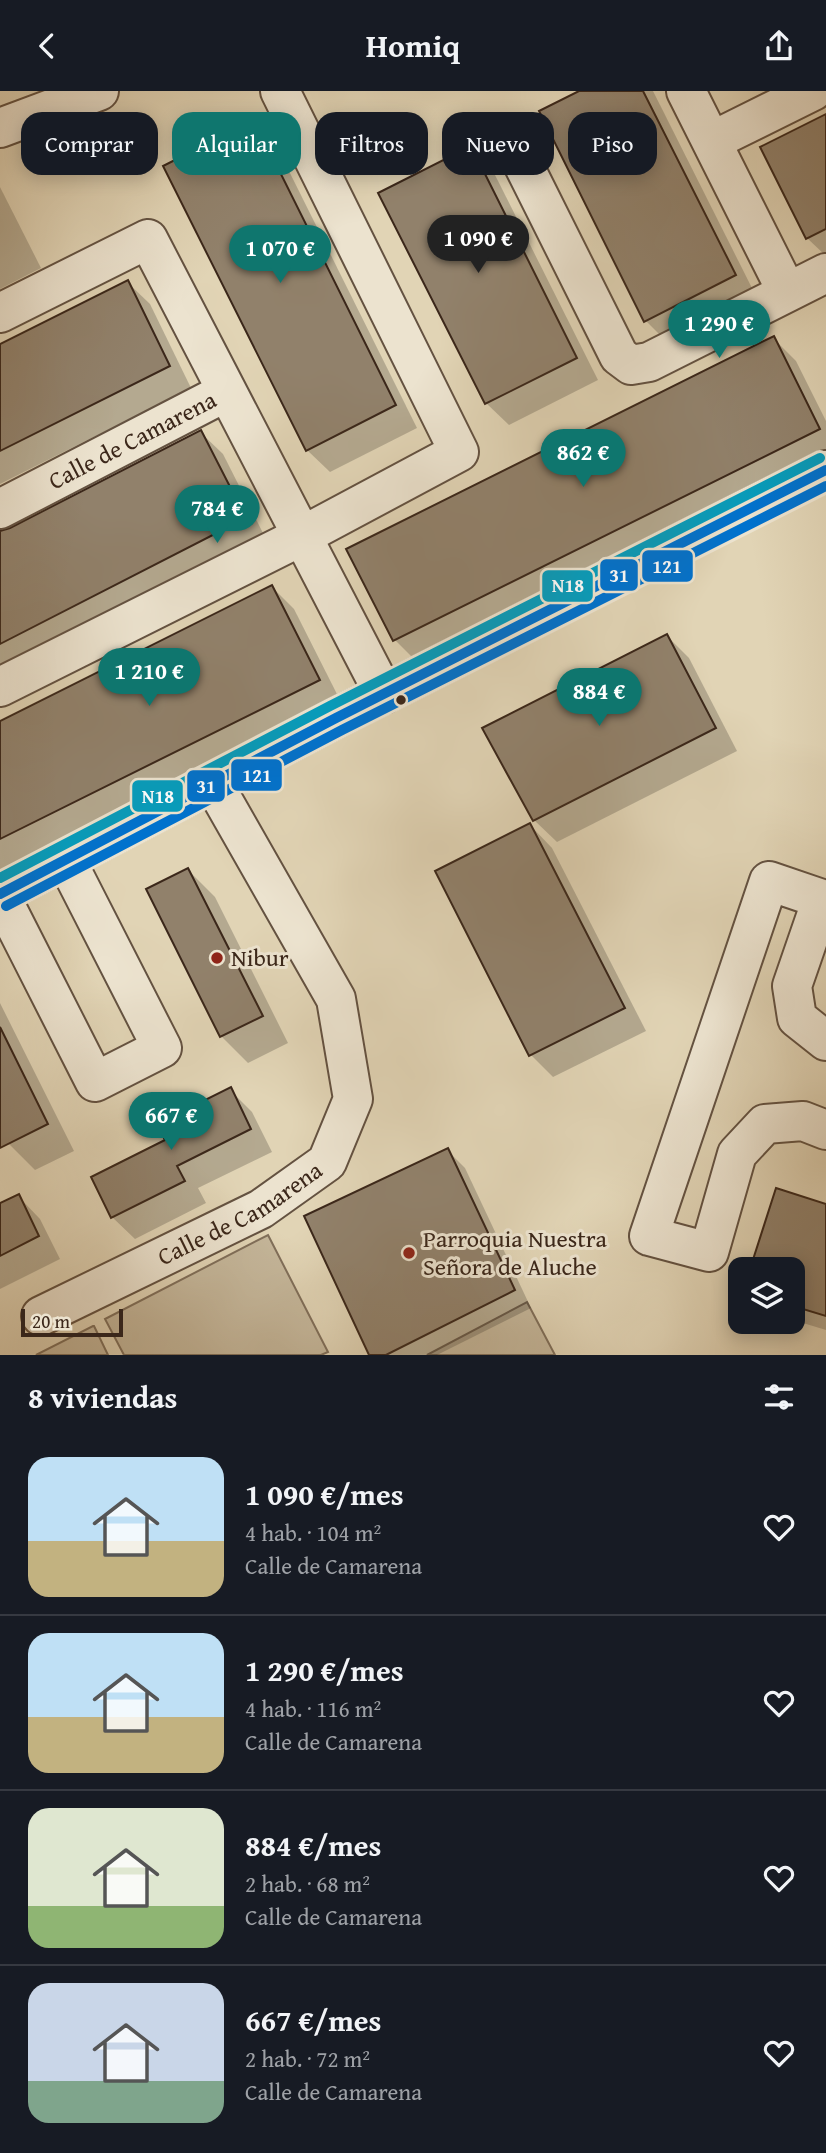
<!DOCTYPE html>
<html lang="es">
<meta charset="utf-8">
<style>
:root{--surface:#171b24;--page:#20242c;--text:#f1f3f6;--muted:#9ea1a6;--line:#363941;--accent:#0f766e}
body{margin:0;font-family:"Gentium Book Plus",serif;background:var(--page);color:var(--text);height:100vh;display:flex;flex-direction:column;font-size:26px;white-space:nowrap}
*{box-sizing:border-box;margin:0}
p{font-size:23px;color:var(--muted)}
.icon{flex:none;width:38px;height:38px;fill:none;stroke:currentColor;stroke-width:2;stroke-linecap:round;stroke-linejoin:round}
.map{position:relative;height:1264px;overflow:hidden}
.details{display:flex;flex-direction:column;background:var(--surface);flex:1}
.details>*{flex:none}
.guide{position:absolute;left:21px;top:21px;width:784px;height:63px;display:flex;gap:14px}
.buttons{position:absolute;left:728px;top:1166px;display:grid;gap:14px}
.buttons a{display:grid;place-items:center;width:77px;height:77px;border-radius:14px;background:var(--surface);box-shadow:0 4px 18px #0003;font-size:35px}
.scale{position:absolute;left:21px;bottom:18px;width:102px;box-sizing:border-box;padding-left:7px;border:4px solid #3b271a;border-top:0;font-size:19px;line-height:24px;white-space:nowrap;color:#3b271a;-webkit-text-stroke:5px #ece3cf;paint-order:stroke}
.price{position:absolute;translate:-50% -60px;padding:0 16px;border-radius:24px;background:var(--accent);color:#fff;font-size:23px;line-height:46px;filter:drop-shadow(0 2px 4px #0008)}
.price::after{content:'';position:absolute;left:50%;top:42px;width:21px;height:16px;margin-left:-10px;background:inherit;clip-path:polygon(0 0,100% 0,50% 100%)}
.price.selected{background:#222;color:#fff}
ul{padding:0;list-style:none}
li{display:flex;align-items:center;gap:21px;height:175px;padding:0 28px}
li+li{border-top:2px solid var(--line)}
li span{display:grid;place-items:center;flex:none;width:196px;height:140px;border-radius:21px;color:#555}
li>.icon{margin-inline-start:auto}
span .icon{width:84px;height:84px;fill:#fffc;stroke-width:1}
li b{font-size:30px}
h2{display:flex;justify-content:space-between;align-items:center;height:84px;padding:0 28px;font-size:30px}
.tag{padding:0 24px;border-radius:21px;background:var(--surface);box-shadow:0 4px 18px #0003;font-size:24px;line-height:63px}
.tag.selected{background:var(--accent);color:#fff}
header{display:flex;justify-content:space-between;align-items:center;height:91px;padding:0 28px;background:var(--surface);font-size:32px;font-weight:600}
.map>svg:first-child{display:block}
.green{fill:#c5b79b;stroke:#806f5a;stroke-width:2}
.shadow{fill:#0003}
.building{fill:#91816b;stroke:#3b271a;stroke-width:2}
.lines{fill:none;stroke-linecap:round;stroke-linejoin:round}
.minor-casing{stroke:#645241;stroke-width:42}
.minor{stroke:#ece3cf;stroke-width:38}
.bus-1-casing{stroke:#ece3cf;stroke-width:16}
.bus-2-casing{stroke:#ece3cf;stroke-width:16}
.bus-3-casing{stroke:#ece3cf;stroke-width:16}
.bus-1{stroke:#0072ce;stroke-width:10}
.bus-2{stroke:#0072ce;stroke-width:10}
.bus-3{stroke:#069cbc;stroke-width:10}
.bus-dot{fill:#3b271a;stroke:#ece3cf;stroke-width:2.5}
.poi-dot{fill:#8f2418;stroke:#ece3cf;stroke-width:2.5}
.labels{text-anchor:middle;stroke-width:6;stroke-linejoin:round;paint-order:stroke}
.street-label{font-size:24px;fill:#3b271a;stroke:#ece3cf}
.poi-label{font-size:24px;fill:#3b271a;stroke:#ece3cf;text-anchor:start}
.line-badge{stroke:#ece3cf;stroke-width:2.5}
.badge-label{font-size:19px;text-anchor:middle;font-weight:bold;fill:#fff}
</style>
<header><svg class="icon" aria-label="back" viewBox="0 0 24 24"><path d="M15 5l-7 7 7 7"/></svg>Homiq<svg class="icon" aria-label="share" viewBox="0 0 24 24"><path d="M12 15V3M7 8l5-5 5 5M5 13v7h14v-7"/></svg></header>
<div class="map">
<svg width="826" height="1264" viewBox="0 0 826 1264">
<rect width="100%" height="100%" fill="#e1d4b5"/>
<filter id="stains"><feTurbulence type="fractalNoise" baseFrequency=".00286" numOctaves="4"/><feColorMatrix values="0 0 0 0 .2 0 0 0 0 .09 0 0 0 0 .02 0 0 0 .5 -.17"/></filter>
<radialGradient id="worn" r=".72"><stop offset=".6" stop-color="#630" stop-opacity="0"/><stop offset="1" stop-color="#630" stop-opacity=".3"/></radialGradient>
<g class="green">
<polygon points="268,1144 328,1261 321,1264 124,1264 105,1228"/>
<polygon points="527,1211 555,1264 427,1264"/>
<polygon points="94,1235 108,1264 36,1264 93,1235"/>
</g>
<g class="shadow">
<polygon points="583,0 653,0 757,207 668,252 646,230"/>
<polygon points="826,25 826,165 807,147"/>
<polygon points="253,31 276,54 417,337 330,381 307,359"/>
<polygon points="471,57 493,80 598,289 509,334 486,312"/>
<polygon points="0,96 41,177 0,198"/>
<polygon points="127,191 150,213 191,297 0,393 0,255"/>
<polygon points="773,247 796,270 826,330 826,368 417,571 395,549"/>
<polygon points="200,341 223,363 267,450 0,587 0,442"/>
<polygon points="272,496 294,518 341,611 0,781 0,632"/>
<polygon points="667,545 689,567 737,660 557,751 534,729"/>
<polygon points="530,734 552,757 646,940 553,986 531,964"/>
<polygon points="188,779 215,806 288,952 248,972 221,945 148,799"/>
<polygon points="0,912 74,1060 35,1079 8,1052 0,1036"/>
<polygon points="230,999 252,1021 272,1061 198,1097 206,1112 135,1148 112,1126 167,1050"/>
<polygon points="447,1059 465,1077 531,1217 437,1264 371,1264"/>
<polygon points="18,1105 40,1128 60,1168 0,1198 0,1114"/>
<polygon points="826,1115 826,1239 793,1229 793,1178"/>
</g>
<g class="building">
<polygon points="579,0 643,0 736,184 644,231 539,20"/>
<polygon points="826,23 826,138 806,148 760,56"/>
<polygon points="254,29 396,314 306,360 163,75"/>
<polygon points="471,55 577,267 485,313 378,102"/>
<polygon points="128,189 170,275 0,360 0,253"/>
<polygon points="774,245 820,338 393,550 346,458"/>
<polygon points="201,339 246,427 0,553 0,440 10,437"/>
<polygon points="272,494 320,589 0,748 0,630"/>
<polygon points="667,543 716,637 533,730 482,637"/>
<polygon points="530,732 625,917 529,965 435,780"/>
<polygon points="188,777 263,925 220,946 146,798"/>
<polygon points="0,936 48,1033 0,1057"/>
<polygon points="231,996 251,1038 177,1075 185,1090 111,1127 91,1086 165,1049 157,1033"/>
<polygon points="448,1057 515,1199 386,1264 369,1264 304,1125"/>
<polygon points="776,1097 826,1113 826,1225 793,1215 793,1178 750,1178"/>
<polygon points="19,1103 39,1145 0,1165 0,1112"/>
</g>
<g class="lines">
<defs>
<g id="minor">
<polyline points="686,0 787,201"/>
<polyline points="0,37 99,0"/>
<polyline points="712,50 813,0"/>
<polyline points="514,55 619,265 631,274 649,271 826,182"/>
<polyline points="0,222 148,148 384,603"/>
<path id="s1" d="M0,418L226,301"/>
<polyline points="0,596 300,446 459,361 280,0"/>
<polyline points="0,803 336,627 826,379"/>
<polyline points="0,804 95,991 162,957 66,769"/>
<polyline points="826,950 797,927 792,895 822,808 769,790 649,1145 709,1161 737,1063 765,1033 803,1030 826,1039"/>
<path id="s2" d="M41,1225L261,1118L327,1071L353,1008L336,908L213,692"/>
</g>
</defs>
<use href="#minor" class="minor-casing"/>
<use href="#minor" class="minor"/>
<defs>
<polyline id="bus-1" points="0,803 336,627 826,379"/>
<polyline id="bus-2" points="6,815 342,639 826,395"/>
<polyline id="bus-3" points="0,787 330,615 820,367"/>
</defs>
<use href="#bus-1" class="bus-1-casing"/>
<use href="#bus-2" class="bus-2-casing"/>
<use href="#bus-3" class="bus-3-casing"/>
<use href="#bus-1" class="bus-1"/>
<use href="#bus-2" class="bus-2"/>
<use href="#bus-3" class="bus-3"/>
</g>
<circle class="bus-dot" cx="401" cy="609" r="6"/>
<g class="poi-dot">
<circle cx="217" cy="867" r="7"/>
<circle cx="409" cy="1162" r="7"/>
</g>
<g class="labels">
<g class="street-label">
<text dy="8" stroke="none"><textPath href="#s1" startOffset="149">Calle de Camarena</textPath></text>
<text dy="8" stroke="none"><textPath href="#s2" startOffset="224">Calle de Camarena</textPath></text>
</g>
<g class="poi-label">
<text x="231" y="875">Nibur</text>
<text x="423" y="1156">Parroquia Nuestra<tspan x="423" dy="28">Señora de Aluche</tspan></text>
</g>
</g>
<g class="line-badge">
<rect x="641" y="458" width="53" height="34" rx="7" fill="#0072ce"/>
<rect x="599" y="467" width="40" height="34" rx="7" fill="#0072ce"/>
<rect x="541" y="478" width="53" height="34" rx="7" fill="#069cbc"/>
<rect x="230" y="667" width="53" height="34" rx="7" fill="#0072ce"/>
<rect x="186" y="678" width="40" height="34" rx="7" fill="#0072ce"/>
<rect x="131" y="688" width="53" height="34" rx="7" fill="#069cbc"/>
</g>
<g class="badge-label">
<text x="667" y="482">121</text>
<text x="619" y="491">31</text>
<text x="568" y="501">N18</text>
<text x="257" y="691">121</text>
<text x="206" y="702">31</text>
<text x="158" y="712">N18</text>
</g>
<rect width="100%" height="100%" filter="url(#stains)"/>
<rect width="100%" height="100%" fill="url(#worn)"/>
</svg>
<div class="buttons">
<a><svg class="icon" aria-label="layers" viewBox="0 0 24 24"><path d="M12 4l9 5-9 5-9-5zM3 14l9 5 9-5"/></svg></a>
</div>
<div class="scale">20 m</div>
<b class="price selected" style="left:478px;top:184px">1 090 €</b>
<b class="price" style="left:280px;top:194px">1 070 €</b>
<b class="price" style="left:719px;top:269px">1 290 €</b>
<b class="price" style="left:583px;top:398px">862 €</b>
<b class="price" style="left:217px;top:454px">784 €</b>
<b class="price" style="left:149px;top:617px">1 210 €</b>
<b class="price" style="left:599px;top:637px">884 €</b>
<b class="price" style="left:171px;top:1061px">667 €</b>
<div class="guide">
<a class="tag">Comprar</a>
<a class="tag selected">Alquilar</a>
<a class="tag">Filtros</a>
<a class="tag">Nuevo</a>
<a class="tag">Piso</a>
</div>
</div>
<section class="details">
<h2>8 viviendas<svg class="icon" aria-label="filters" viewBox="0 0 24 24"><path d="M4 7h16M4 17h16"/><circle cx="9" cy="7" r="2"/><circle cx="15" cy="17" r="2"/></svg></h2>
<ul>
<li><span style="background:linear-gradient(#bfe0f5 60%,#c2b280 0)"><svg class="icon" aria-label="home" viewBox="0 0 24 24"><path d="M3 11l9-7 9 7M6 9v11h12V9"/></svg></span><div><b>1 090 €/mes</b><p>4 hab. · 104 m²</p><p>Calle de Camarena</p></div><svg class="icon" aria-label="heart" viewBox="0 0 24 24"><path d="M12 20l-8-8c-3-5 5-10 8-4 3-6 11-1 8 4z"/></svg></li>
<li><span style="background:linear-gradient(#bfe0f5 60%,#c2b280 0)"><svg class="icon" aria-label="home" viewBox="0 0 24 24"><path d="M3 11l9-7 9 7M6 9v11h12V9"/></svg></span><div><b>1 290 €/mes</b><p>4 hab. · 116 m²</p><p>Calle de Camarena</p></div><svg class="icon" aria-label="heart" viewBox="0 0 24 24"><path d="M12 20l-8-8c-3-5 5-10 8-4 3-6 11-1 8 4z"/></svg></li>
<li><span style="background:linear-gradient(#dfe7d0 70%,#8fb573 0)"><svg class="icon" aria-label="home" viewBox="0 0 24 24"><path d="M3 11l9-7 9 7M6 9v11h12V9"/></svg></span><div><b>884 €/mes</b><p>2 hab. · 68 m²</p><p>Calle de Camarena</p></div><svg class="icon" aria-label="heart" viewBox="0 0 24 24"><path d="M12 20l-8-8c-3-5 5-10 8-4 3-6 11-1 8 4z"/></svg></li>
<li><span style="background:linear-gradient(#c9d6e8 70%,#7fa58c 0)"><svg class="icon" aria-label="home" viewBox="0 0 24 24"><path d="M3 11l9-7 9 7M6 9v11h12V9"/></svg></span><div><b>667 €/mes</b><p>2 hab. · 72 m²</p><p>Calle de Camarena</p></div><svg class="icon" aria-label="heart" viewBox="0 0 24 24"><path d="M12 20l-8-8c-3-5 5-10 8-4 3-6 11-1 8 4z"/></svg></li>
</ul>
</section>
